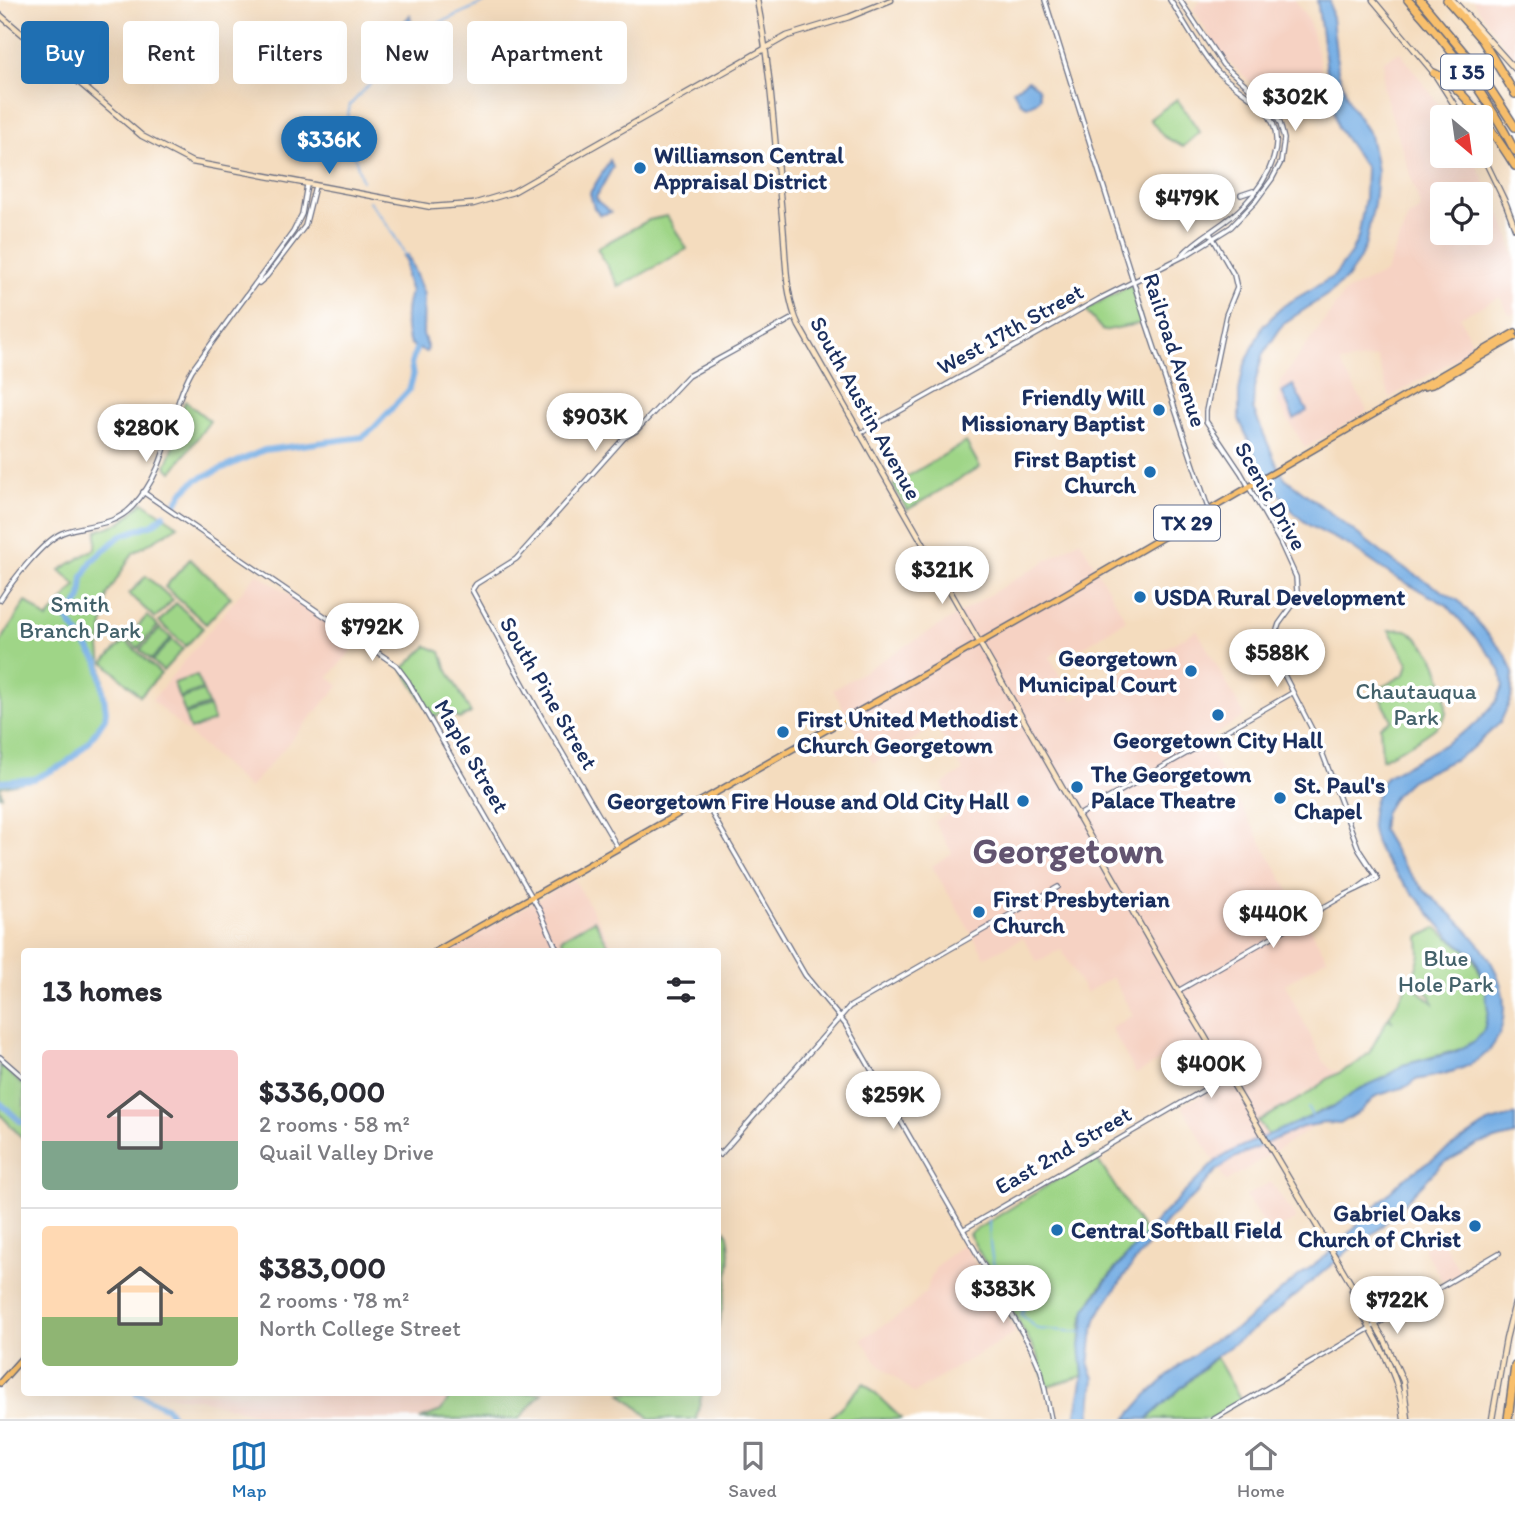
<!DOCTYPE html>
<meta charset="utf-8">
<style>
:root{--surface:#fff;--page:#f7f7f7;--text:#2b2b33;--muted:#7c7c81;--line:#e1e1e2;--accent:#1f6fb2}
body{margin:0;font-family:Itim,sans-serif;background:var(--page);color:var(--text);height:100vh;display:flex;flex-direction:column;font-size:26px;white-space:nowrap}
*{box-sizing:border-box;margin:0}
p{font-size:23px;color:var(--muted)}
.icon{flex:none;width:38px;height:38px;fill:none;stroke:currentColor;stroke-width:2;stroke-linecap:round;stroke-linejoin:round}
.map{position:relative;flex:1;overflow:hidden}
.sheet{position:absolute;left:21px;top:948px;width:700px;height:448px;display:flex;flex-direction:column;background:var(--surface);border-radius:7px;box-shadow:0 7px 28px #0002}
.sheet>*{flex:none}
.top-card{position:absolute;left:21px;top:21px;width:700px;height:63px;display:flex;gap:14px}
.needle{width:46px;rotate:151deg}
.tools{position:absolute;left:1430px;top:105px;display:grid;gap:14px}
.tools a{display:grid;place-items:center;width:63px;height:63px;border-radius:7px;background:var(--surface);box-shadow:0 7px 28px #0002;font-size:35px}
.price{position:absolute;translate:-50% -60px;padding:0 16px;border-radius:24px;background:#fff;color:#222;font-size:23px;line-height:46px;filter:drop-shadow(0 2px 4px #0008)}
.price::after{content:'';position:absolute;left:50%;top:42px;width:21px;height:16px;margin-left:-10px;background:inherit;clip-path:polygon(0 0,100% 0,50% 100%)}
.price.active{background:var(--accent);color:#fff}
ul{padding:0;list-style:none}
li{display:flex;align-items:center;gap:21px;height:175px;padding:0 21px}
li+li{border-top:2px solid var(--line)}
li span{display:grid;place-items:center;flex:none;width:196px;height:140px;border-radius:7px;color:#555}
li>.icon{margin-inline-start:auto}
span .icon{width:84px;height:84px;fill:#fffc;stroke-width:1}
li b{font-size:30px}
h2{display:flex;justify-content:space-between;align-items:center;height:84px;padding:0 21px;font-size:30px}
.chip{padding:0 24px;border-radius:7px;background:var(--surface);box-shadow:0 7px 28px #0002;font-size:24px;line-height:63px}
.chip.active{background:var(--accent);color:#fff}
.tabs{display:flex;justify-content:space-around;align-items:center;height:98px;border-top:2px solid var(--line);background:var(--surface);font-size:19px;color:var(--muted)}
.tabs a{display:grid;justify-items:center;gap:4px}
.tabs .active{color:var(--accent)}
.map>svg:first-child{display:block}
.built{fill:#f6d2c3;fill-rule:evenodd}
.green{fill:#9fd587;stroke:#5d8272;stroke-width:2}
.water{fill:#74ade4;stroke:#486ea1;stroke-width:2}
.lines{fill:none;stroke-linecap:round;stroke-linejoin:round}
.stream{stroke:#74ade4;stroke-width:2}
.river{stroke:#74ade4;stroke-width:6}
.tertiary-casing{stroke:#676c80;stroke-width:6}
.secondary-casing{stroke:#676c80;stroke-width:7}
.primary-casing{stroke:#676c80;stroke-width:8}
.motorway-casing{stroke:#676c80;stroke-width:10}
.tertiary{stroke:#fff;stroke-width:3.5}
.secondary{stroke:#fce5c4;stroke-width:4.5}
.primary{stroke:#f8bf6c;stroke-width:5}
.motorway{stroke:#f8bf6c;stroke-width:7}
.poi-dot{fill:#1f6fb2;stroke:#fff;stroke-width:2.5}
.labels{text-anchor:middle;stroke-width:7;stroke-linejoin:round;paint-order:stroke}
.shield{fill:#fff;stroke:#5f6d8e;stroke-width:2}
.shield-label{font-size:21px;font-weight:bold;fill:#1b2f5e}
.poi-label{font-size:23px;font-weight:bold;fill:#1b2f5e;stroke:#fff;text-anchor:start}
.street-label{font-size:23px;fill:#1b2f5e;stroke:#fff}
.park-label{font-size:23px;fill:#43616a;stroke:#fff}
.town-label{font-size:37px;font-weight:bold;fill:#625470;stroke:#fff}
</style>
<div class="map">
<svg width="1515" height="1419" viewBox="0 0 1515 1419">
<rect width="100%" height="100%" fill="#fff"/>
<filter id="ink" filterUnits="userSpaceOnUse"><feTurbulence type="fractalNoise" baseFrequency=".0143" numOctaves="2"/><feDisplacementMap in="SourceGraphic" scale="14" xChannelSelector="R" yChannelSelector="G"/><feConvolveMatrix kernelMatrix="1 2 1 2 8 2 1 2 1" color-interpolation-filters="sRGB"/></filter>
<filter id="wash" filterUnits="userSpaceOnUse"><feTurbulence type="fractalNoise" baseFrequency=".00686" numOctaves="4" result="noise"/><feDisplacementMap in="SourceGraphic" scale="28" xChannelSelector="R" yChannelSelector="G"/><feGaussianBlur stdDeviation="1.57" result="paint"/><feColorMatrix in="noise" values="0 0 0 0 0 0 0 0 0 0 0 0 0 0 0 0 0 1.4 0 .05"/><feComposite in="paint" operator="in"/></filter>
<g filter="url(#wash)">
<rect width="100%" height="100%" fill="#f4dcbe"/>
<g class="built">
<polygon points="1201,0 1295,0 1309,21 1321,68 1322,95 1279,109 1220,54 1193,9"/>
<polygon points="1472,0 1515,0 1515,60"/>
<path d="M1400,52L1448,117H1442V156H1472L1505,224L1515,258V313L1510,315L1500,297L1460,317L1474,348L1390,398L1377,357L1340,363L1368,411L1305,448L1278,403L1280,382L1345,292L1386,272L1408,217L1421,209L1383,88L1384,61ZM1442,194H1480V233H1442Z"/>
<polygon points="1080,540 1126,620 1082,648 1066,646 1050,657 1073,700 1197,630 1245,716 1204,741 1327,958 1285,984 1323,1061 1331,1069 1342,1073 1300,1094 1315,1126 1226,1182 1182,1106 1206,1093 1182,1049 1136,1074 1111,1028 1133,1015 1112,977 1086,993 1061,949 1037,962 1023,938 985,957 932,866 952,853 934,822 956,809 942,784 963,771 936,727 873,763 833,690"/>
<polygon points="257,573 359,642 329,677 339,686 249,788 152,700"/>
<polygon points="574,879 617,952 446,952"/>
<polygon points="1271,1182 1297,1219 1269,1233 1246,1196"/>
<polygon points="1440,1237 1460,1272 1443,1282 1423,1248"/>
<polygon points="963,1243 1016,1332 914,1393 879,1365 861,1339 908,1310 925,1292 935,1268"/>
<polygon points="147,1393 452,1393 441,1411 420,1419 274,1419 200,1399"/>
</g>
<g class="green">
<polygon points="1177,99 1200,132 1183,147 1163,136 1150,119"/>
<polygon points="667,216 687,249 619,287 597,248 649,220"/>
<polygon points="1131,285 1142,323 1103,331 1085,310"/>
<polygon points="185,401 210,421 172,472 166,466 174,446"/>
<polygon points="966,442 980,467 907,510 893,485"/>
<polygon points="143,502 178,526 133,553 107,595 100,648 107,710 100,729 89,744 69,763 37,779 0,787 2,796 0,796 0,643 26,601 47,619 76,585 60,570 96,548 97,531 122,522"/>
<polygon points="190,559 231,597 206,624 165,587"/>
<polygon points="146,576 173,600 155,618 129,594"/>
<polygon points="176,603 203,628 186,646 159,622"/>
<polygon points="147,616 158,626 138,648 127,638"/>
<polygon points="160,628 171,638 151,660 140,650"/>
<path d="M1389,630C1394,630 1401,629 1406,630C1416,634 1431,652 1436,662C1440,671 1449,706 1445,716C1440,731 1397,751 1382,759L1380,726L1392,720L1377,692L1379,689L1405,674L1408,663Z"/>
<polygon points="172,639 183,649 163,671 152,661"/>
<polygon points="125,640 161,674 140,696 104,662"/>
<polygon points="427,646 441,652 446,667 471,713 459,719 448,710 433,718 403,669"/>
<polygon points="197,675 202,689 179,698 174,683"/>
<polygon points="203,691 208,705 185,713 180,699"/>
<polygon points="209,707 214,721 190,730 185,715"/>
<polygon points="594,920 612,952 568,952 561,939"/>
<polygon points="1436,928 1472,955 1485,984 1488,997 1488,1012 1484,1030 1475,1041 1464,1048 1403,1065 1386,1077 1357,1090 1337,1105 1327,1108 1270,1138 1258,1121 1303,1097 1329,1078 1356,1064 1369,1053 1388,1018 1393,1022 1389,1017 1409,982 1433,1003 1431,996 1413,979 1420,955 1419,937"/>
<polygon points="0,1065 24,1086 24,1140 0,1114"/>
<path d="M1095,1156L1146,1234C1126,1257 1089,1292 1082,1322C1079,1340 1081,1358 1083,1376L1047,1386L1038,1356L969,1234Z"/>
<path d="M726,1230C736,1253 723,1304 718,1328V1240Z"/>
<polygon points="1216,1357 1241,1400 1211,1419 1147,1419"/>
<polygon points="864,1383 901,1418 900,1419 829,1419"/>
<polygon points="452,1393 542,1393 519,1419 420,1419 441,1411"/>
<polygon points="621,1393 702,1393 696,1419 651,1419"/>
</g>
<g class="water">
<path d="M1317,0H1330L1338,71L1350,104L1370,135L1375,159L1377,172L1374,204L1365,246L1359,260L1347,278L1330,293L1284,323L1262,356L1254,388L1253,409L1277,465L1285,478L1394,562L1459,601L1506,655L1513,673L1511,699L1500,723L1471,749L1456,759L1411,780L1395,795L1384,813L1382,830L1386,837C1397,856 1409,874 1423,889C1429,896 1437,901 1443,907C1478,938 1515,979 1501,1029C1489,1067 1449,1074 1415,1080L1411,1085L1376,1096L1361,1111L1340,1124L1324,1123L1302,1127L1234,1158L1215,1172L1196,1194L1168,1220L1132,1265L1097,1316L1092,1337L1089,1366L1094,1378L1090,1419H1075L1083,1376L1080,1346L1086,1309L1106,1281L1159,1218L1216,1161L1238,1148L1337,1105L1357,1090L1386,1077L1403,1065L1455,1052L1475,1041L1484,1030L1488,1012L1485,984L1474,954C1452,942 1439,925 1424,906C1399,876 1359,845 1375,800C1378,791 1380,784 1386,777L1447,743L1476,724L1496,702L1503,686L1501,672L1493,658L1447,605L1393,576L1348,545L1310,526L1295,514L1263,473L1239,419V392L1243,369L1262,327L1283,306L1334,276L1351,253L1358,238L1365,198L1366,168L1338,128L1329,85Z"/>
<path d="M410,15L413,28L408,29C406,41 384,66 373,66L369,62V54L396,28L400,27Z"/>
<polygon points="1028,80 1038,88 1040,97 1036,102 1027,106 1021,103 1013,90"/>
<polygon points="610,160 613,167 596,197 597,201 611,212 600,215 594,208 590,193"/>
<path d="M408,255L424,295L423,334L428,349L426,352C420,350 415,348 411,344C403,336 405,301 411,292L406,277V260L403,256Z"/>
<polygon points="1293,385 1307,411 1294,419 1282,392"/>
<polygon points="1515,1115 1515,1135 1479,1144 1442,1164 1378,1230 1350,1249 1264,1322 1211,1360 1147,1419 1126,1419 1147,1395 1179,1366 1215,1339 1239,1327 1296,1278 1326,1256 1403,1179 1488,1123"/>
</g>
<g class="lines">
<g class="stream">
<polyline points="362,181 346,126 350,105 419,32 490,0"/>
<polyline points="369,201 391,230 407,258"/>
<polyline points="1308,1108 1312,1116"/>
<path d="M989,1220C989,1255 994,1279 1015,1308L1025,1309L1021,1314L1037,1329L1081,1332"/>
</g>
<g class="river">
<polyline points="176,504 182,493 196,480 264,450 363,437 373,429 409,390 413,377 411,364 416,349"/>
<polyline points="0,782 34,779 65,764 88,743 105,718 106,711 99,663 67,619 81,598 83,577 92,561 120,536 153,524 164,515"/>
<polyline points="0,1103 20,1121 24,1122"/>
<polyline points="136,1393 167,1408 175,1419"/>
</g>
</g>
</g>
<g filter="url(#ink)">
<g class="lines">
<defs>
<g id="tertiary">
<polyline points="1045,0 1146,322 1209,511"/>
<path d="M1170,0C1186,24 1199,51 1218,72C1232,86 1250,95 1264,109C1291,140 1268,180 1244,205C1226,225 1200,235 1182,255"/>
<polyline points="1241,195 1253,191"/>
<polyline points="259,283 267,276 305,226 315,186"/>
<polyline points="859,434 1099,299 1188,254 1231,227 1255,202 1272,179 1281,162 1284,139 1280,123 1269,105 1223,65 1180,0"/>
<polyline points="143,492 396,665 408,681 540,911 558,952"/>
<path d="M0,600C12,581 42,542 62,533C86,523 112,528 132,507C172,465 166,417 192,370L293,232L302,214L307,185"/>
<polyline points="704,800 805,975 845,1024 1031,1348 1041,1371 1051,1419"/>
<polyline points="1077,816 1292,693"/>
<polyline points="618,848 542,718 472,590 476,584 516,559 624,438 636,431 688,376 795,317"/>
<polyline points="1357,889 1376,875"/>
<polyline points="1178,991 1345,895 1378,879 1359,850 1317,739 1275,657 1275,636 1279,624 1295,602 1297,592 1296,577 1280,542 1241,473 1206,421 1206,411 1226,315 1237,288 1234,275 1210,233"/>
<polyline points="0,1057 24,1078"/>
<polyline points="718,1152 720,1155 849,1007 1058,887"/>
<polyline points="964,1229 1228,1076"/>
<polyline points="1214,1419 1499,1253"/>
</g>
<g id="secondary">
<path d="M757,0C772,74 775,150 783,225C786,258 785,296 799,326L1178,991L1386,1343L1403,1381L1408,1419"/>
<polyline points="1373,0 1434,73 1462,117"/>
<polyline points="1453,0 1515,69"/>
<polyline points="0,15 142,136 192,162 431,207 473,204 513,192 787,36 849,17 891,0"/>
<polyline points="1480,150 1506,204 1515,228"/>
<path d="M1352,1291L1354,1299C1375,1337 1400,1374 1404,1419"/>
<polyline points="1492,1419 1506,1339 1515,1303"/>
</g>
<g id="primary">
<polyline points="1423,387 1432,385 1515,337"/>
<polyline points="435,952 1060,597 1515,332"/>
<polyline points="0,1383 24,1356"/>
</g>
<g id="motorway">
<path d="M1408,0C1450,46 1486,95 1515,151"/>
<polyline points="1420,0 1476,67 1515,127"/>
<polyline points="1447,0 1482,40 1515,94"/>
<path d="M1434,73C1463,85 1498,139 1515,166"/>
<polyline points="1508,1419 1515,1366"/>
</g>
</defs>
<use href="#tertiary" class="tertiary-casing"/>
<use href="#secondary" class="secondary-casing"/>
<use href="#primary" class="primary-casing"/>
<use href="#motorway" class="motorway-casing"/>
<use href="#tertiary" class="tertiary"/>
<use href="#secondary" class="secondary"/>
<use href="#primary" class="primary"/>
<use href="#motorway" class="motorway"/>
</g>
</g>
<g class="poi-dot">
<circle cx="640" cy="168" r="7"/>
<circle cx="1159" cy="410" r="7"/>
<circle cx="1150" cy="472" r="7"/>
<circle cx="1140" cy="597" r="7"/>
<circle cx="1191" cy="671" r="7"/>
<circle cx="1218" cy="715" r="7"/>
<circle cx="783" cy="732" r="7"/>
<circle cx="1077" cy="787" r="7"/>
<circle cx="1280" cy="798" r="7"/>
<circle cx="1023" cy="801" r="7"/>
<circle cx="979" cy="912" r="7"/>
<circle cx="1475" cy="1226" r="7"/>
<circle cx="1057" cy="1230" r="7"/>
</g>
<g class="labels">
<g class="shield">
<rect x="1441" y="54.5" width="52" height="35" rx="5"/>
<rect x="1154" y="505.5" width="66" height="35" rx="5"/>
</g>
<g class="shield-label">
<text x="1467" y="79">I 35</text>
<text x="1187" y="530">TX 29</text>
</g>
<g class="poi-label">
<text x="654" y="163">Williamson Central<tspan x="654" dy="26">Appraisal District</tspan></text>
<text x="1145" y="405" text-anchor="end">Friendly Will<tspan x="1145" dy="26">Missionary Baptist</tspan></text>
<text x="1136" y="467" text-anchor="end">First Baptist<tspan x="1136" dy="26">Church</tspan></text>
<text x="1154" y="605">USDA Rural Development</text>
<text x="1177" y="666" text-anchor="end">Georgetown<tspan x="1177" dy="26">Municipal Court</tspan></text>
<text x="797" y="727">First United Methodist<tspan x="797" dy="26">Church Georgetown</tspan></text>
<text x="1218" y="748" text-anchor="middle">Georgetown City Hall</text>
<text x="1091" y="782">The Georgetown<tspan x="1091" dy="26">Palace Theatre</tspan></text>
<text x="1294" y="793">St. Paul's<tspan x="1294" dy="26">Chapel</tspan></text>
<text x="1009" y="809" text-anchor="end">Georgetown Fire House and Old City Hall</text>
<text x="993" y="907">First Presbyterian<tspan x="993" dy="26">Church</tspan></text>
<text x="1461" y="1221" text-anchor="end">Gabriel Oaks<tspan x="1461" dy="26">Church of Christ</tspan></text>
<text x="1071" y="1238">Central Softball Field</text>
</g>
<g class="street-label">
<text transform="translate(1010 329) rotate(-29)" y="8">West 17th Street</text>
<text transform="translate(1175 350) rotate(72)" y="8">Railroad Avenue</text>
<text transform="translate(866 408) rotate(61)" y="8">South Austin Avenue</text>
<text transform="translate(1271 496) rotate(60)" y="8">Scenic Drive</text>
<text transform="translate(549 693) rotate(60)" y="8">South Pine Street</text>
<text transform="translate(472 756) rotate(60)" y="8">Maple Street</text>
<text transform="translate(1063 1150) rotate(-30)" y="8">East 2nd Street</text>
</g>
<g class="park-label">
<text x="80" y="612">Smith<tspan x="80" dy="26">Branch Park</tspan></text>
<text x="1416" y="699">Chautauqua<tspan x="1416" dy="26">Park</tspan></text>
<text x="1446" y="966">Blue<tspan x="1446" dy="26">Hole Park</tspan></text>
</g>
<g class="town-label">
<text x="1068" y="863">Georgetown</text>
</g>
</g>
</svg>
<div class="tools">
<a><svg class="needle" viewBox="-14 -14 28 28"><path d="M0-13l5 13h-10z" fill="#e53935"/><path d="M0 13l5-13h-10z" fill="#7c7c81"/></svg></a>
<a><svg class="icon" aria-label="locate" viewBox="0 0 24 24"><circle cx="12" cy="12" r="6"/><path d="M12 2v4M12 18v4M2 12h4M18 12h4"/></svg></a>
</div>
<b class="price" style="left:1295px;top:133px">$302K</b>
<b class="price active" style="left:329px;top:176px">$336K</b>
<b class="price" style="left:1187px;top:234px">$479K</b>
<b class="price" style="left:595px;top:453px">$903K</b>
<b class="price" style="left:146px;top:464px">$280K</b>
<b class="price" style="left:942px;top:606px">$321K</b>
<b class="price" style="left:372px;top:663px">$792K</b>
<b class="price" style="left:1277px;top:689px">$588K</b>
<b class="price" style="left:1273px;top:950px">$440K</b>
<b class="price" style="left:1211px;top:1100px">$400K</b>
<b class="price" style="left:893px;top:1131px">$259K</b>
<b class="price" style="left:1003px;top:1325px">$383K</b>
<b class="price" style="left:1397px;top:1336px">$722K</b>
<div class="top-card">
<a class="chip active">Buy</a>
<a class="chip">Rent</a>
<a class="chip">Filters</a>
<a class="chip">New</a>
<a class="chip">Apartment</a>
</div>
<section class="sheet">
<h2>13 homes<svg class="icon" aria-label="filters" viewBox="0 0 24 24"><path d="M4 7h16M4 17h16"/><circle cx="9" cy="7" r="2"/><circle cx="15" cy="17" r="2"/></svg></h2>
<ul>
<li><span style="background:linear-gradient(#f6c9c9 65%,#7fa58c 0)"><svg class="icon" aria-label="home" viewBox="0 0 24 24"><path d="M3 11l9-7 9 7M6 9v11h12V9"/></svg></span><div><b>$336,000</b><p>2 rooms · 58 m²</p><p>Quail Valley Drive</p></div></li>
<li><span style="background:linear-gradient(#ffd9b3 65%,#8fb573 0)"><svg class="icon" aria-label="home" viewBox="0 0 24 24"><path d="M3 11l9-7 9 7M6 9v11h12V9"/></svg></span><div><b>$383,000</b><p>2 rooms · 78 m²</p><p>North College Street</p></div></li>
</ul>
</section>
</div>
<nav class="tabs">
<a class="active"><svg class="icon" aria-label="map" viewBox="0 0 24 24"><path d="M3 6l6-2 6 2 6-2v14l-6 2-6-2-6 2zM9 4v14M15 6v14"/></svg>Map</a>
<a><svg class="icon" aria-label="saved" viewBox="0 0 24 24"><path d="M7 4h10v16l-5-4-5 4z"/></svg>Saved</a>
<a><svg class="icon" aria-label="home" viewBox="0 0 24 24"><path d="M3 11l9-7 9 7M6 9v11h12V9"/></svg>Home</a>
</nav>
